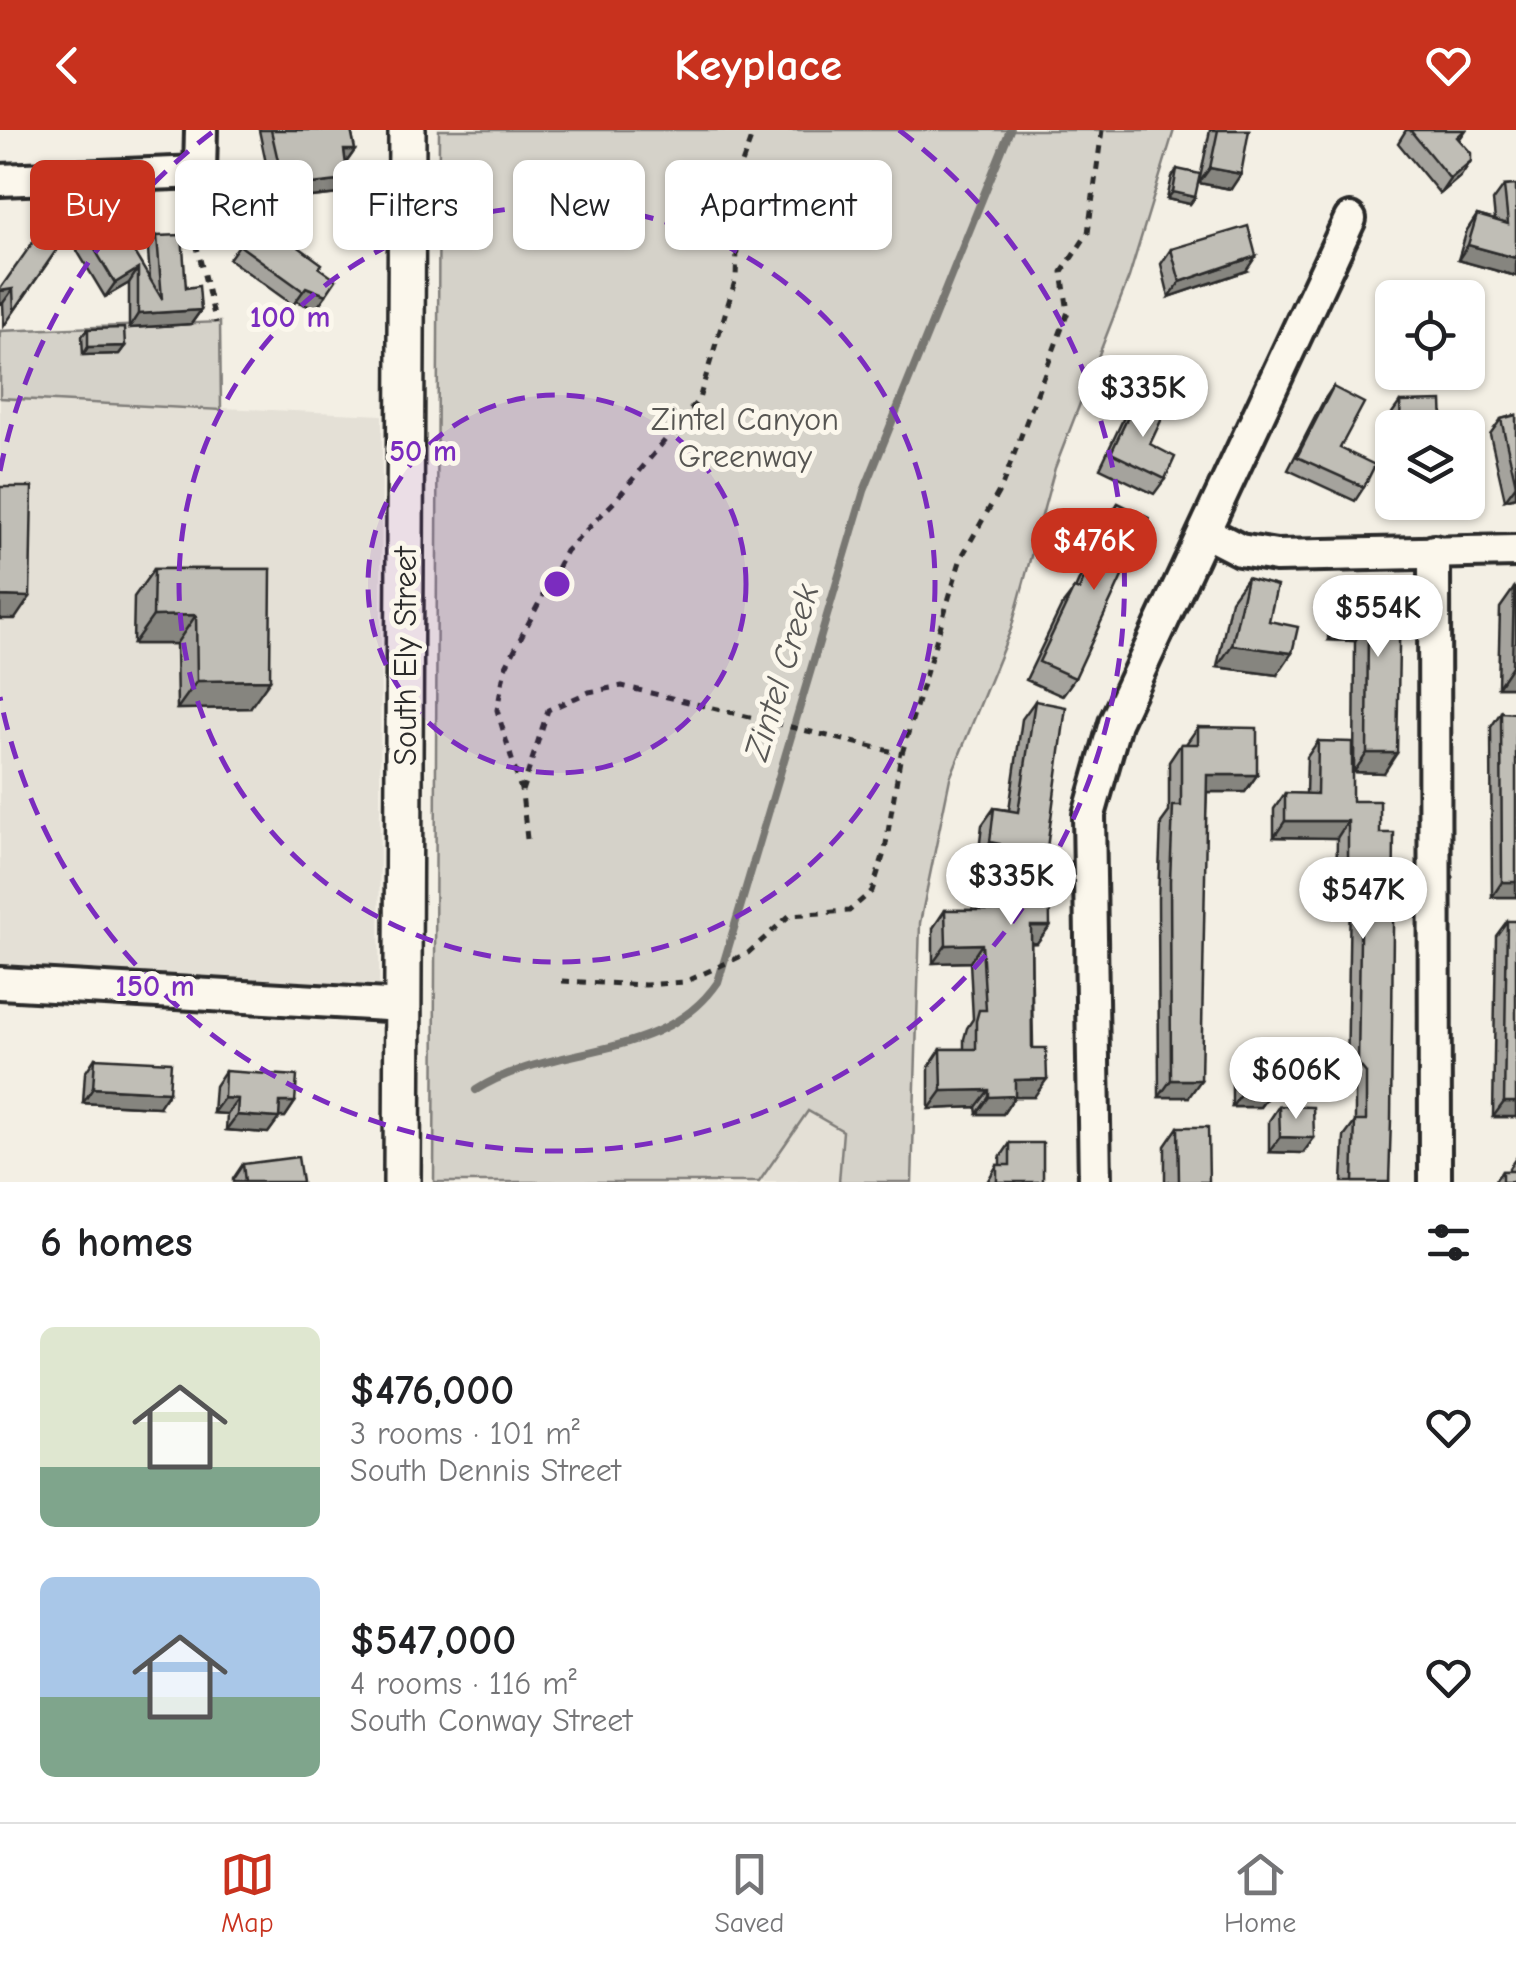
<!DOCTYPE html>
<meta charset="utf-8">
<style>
:root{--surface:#fff;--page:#f6f6f6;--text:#202124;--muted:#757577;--line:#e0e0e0;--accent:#c8321e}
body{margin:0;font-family:"Comic Neue",sans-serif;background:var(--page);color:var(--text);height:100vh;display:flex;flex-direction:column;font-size:38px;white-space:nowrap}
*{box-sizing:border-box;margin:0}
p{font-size:32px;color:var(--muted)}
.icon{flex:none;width:55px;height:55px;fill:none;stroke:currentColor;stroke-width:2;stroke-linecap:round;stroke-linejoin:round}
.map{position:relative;height:1052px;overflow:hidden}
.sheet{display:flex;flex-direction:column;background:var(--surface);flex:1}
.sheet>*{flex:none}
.guide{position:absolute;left:30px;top:30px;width:1000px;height:90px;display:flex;gap:20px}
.tools{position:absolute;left:1375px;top:150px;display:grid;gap:20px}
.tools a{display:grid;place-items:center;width:110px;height:110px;border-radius:15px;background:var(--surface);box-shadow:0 2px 8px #0004;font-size:50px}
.price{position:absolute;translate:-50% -85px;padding:0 22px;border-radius:35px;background:#fff;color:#222;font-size:32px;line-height:65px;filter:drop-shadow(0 2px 5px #0008)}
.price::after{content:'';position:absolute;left:50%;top:60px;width:30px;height:22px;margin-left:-15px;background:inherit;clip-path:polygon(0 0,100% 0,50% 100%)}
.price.current{background:var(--accent);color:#fff}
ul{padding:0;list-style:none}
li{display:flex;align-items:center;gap:30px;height:250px;padding:0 40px}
li span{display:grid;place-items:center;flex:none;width:280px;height:200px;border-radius:15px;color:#555}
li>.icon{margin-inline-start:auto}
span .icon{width:120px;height:120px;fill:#fffc;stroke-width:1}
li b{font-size:42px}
h2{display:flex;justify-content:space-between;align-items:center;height:120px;padding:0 40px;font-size:42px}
.pill{padding:0 35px;border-radius:15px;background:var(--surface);box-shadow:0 2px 8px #0004;font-size:35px;line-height:90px}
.pill.current{background:var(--accent);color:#fff}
header{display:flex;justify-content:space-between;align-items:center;height:130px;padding:0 40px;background:var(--accent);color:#fff;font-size:45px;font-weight:800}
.menu{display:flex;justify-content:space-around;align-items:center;height:140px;border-top:2px solid var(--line);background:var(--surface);font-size:28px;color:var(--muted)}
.menu a{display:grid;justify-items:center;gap:5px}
.menu .current{color:var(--accent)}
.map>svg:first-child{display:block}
.built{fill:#e4e0d6}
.green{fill:#d5d2c9;stroke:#807e7a;stroke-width:2.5}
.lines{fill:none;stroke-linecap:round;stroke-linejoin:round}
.stream{stroke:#787772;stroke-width:8}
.minor-casing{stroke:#2b2b2b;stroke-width:38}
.tertiary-casing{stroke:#2b2b2b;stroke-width:42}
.path{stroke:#2b2b2b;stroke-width:5;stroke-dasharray:8 8;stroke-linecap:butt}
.minor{stroke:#fbf7ec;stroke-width:30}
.tertiary{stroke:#fbf7ec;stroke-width:35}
.wall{fill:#a5a39d;stroke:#2b2b2b;stroke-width:2.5}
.shaded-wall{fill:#86857f;stroke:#2b2b2b;stroke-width:2.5}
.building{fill:#c0beb6;stroke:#2b2b2b;stroke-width:2.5}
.ring{fill:none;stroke:#7b2cbf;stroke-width:5;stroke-dasharray:18 12}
.labels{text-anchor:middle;stroke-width:10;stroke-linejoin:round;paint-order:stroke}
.park-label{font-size:32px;fill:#565552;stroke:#fbf7ec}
.street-label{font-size:32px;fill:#2b2b2b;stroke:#fbf7ec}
.water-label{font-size:35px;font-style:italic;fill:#585755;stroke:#fbf7ec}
.centre{fill:#7b2cbf;stroke:#fbf7ec;stroke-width:5}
.ring-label{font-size:30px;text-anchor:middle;font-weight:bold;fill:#7b2cbf;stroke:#fbf7ec;stroke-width:10;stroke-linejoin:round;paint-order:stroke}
</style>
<header><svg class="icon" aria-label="back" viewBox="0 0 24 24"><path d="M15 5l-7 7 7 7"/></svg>Keyplace<svg class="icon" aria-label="heart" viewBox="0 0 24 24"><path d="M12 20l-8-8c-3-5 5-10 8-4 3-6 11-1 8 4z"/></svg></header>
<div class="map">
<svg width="1516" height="1052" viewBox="0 0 1516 1052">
<rect width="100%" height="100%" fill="#f3efe4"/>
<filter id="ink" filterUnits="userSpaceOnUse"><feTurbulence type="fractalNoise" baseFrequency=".01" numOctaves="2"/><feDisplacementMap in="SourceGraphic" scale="20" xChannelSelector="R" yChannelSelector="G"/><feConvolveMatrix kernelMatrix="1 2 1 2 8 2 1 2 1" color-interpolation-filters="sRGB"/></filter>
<g filter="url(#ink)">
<g class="built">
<polygon points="0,268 382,285 379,858 0,835"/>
<polygon points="808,981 843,1001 839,1052 759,1052"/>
</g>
<g class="green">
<polygon points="439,0 1174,0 1129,147 1055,338 1011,499 950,648 920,793 912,1052 839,1052 843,1001 808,981 759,1052 434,1052"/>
<polygon points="220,192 221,280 0,268 0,201"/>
</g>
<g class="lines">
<path class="stream" d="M476,960C551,912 663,933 718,852L864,361L1010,0"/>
<defs>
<g id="minor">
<polyline points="0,50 200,42 201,0"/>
<polyline points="1205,402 1240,420 1276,426 1516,421"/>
<polyline points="1434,421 1435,1052"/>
<polyline points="0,853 404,876"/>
<polyline points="1095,1052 1089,685 1115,593 1350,89"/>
</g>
<polyline id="tertiary" points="402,1052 407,0"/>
</defs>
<use href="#minor" class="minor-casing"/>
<use href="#tertiary" class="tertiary-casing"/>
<g class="path">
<polyline points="190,66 191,93 216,193"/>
<polyline points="522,661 548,580 589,562 622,556 902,624"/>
<polyline points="527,709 522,663 497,580 505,538 566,421 614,372 699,269 736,148 740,39 754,0"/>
<polyline points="562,851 645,855 685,852 748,823 790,785 849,781 872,761 885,720 900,630 961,428 1002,356 1068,182 1062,142 1088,103 1102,0"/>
</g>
<use href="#minor" class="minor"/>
<use href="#tertiary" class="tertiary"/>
</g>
<g class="wall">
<polygon points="259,0 351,0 355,20 346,33 338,64 274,71"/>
<polygon points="1210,0 1249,0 1231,59 1199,53"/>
<polygon points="1406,0 1466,0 1459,10 1461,46 1440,64 1398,13"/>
<polygon points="1177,39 1195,67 1190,74 1167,69 1172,47"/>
<polygon points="1516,55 1516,146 1458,130 1467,100 1477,85 1495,90 1493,71 1504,56"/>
<polygon points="259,88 319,138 316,179 296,171 293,175 229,129"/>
<polygon points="80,95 150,149 148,120 157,106 201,180 191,194 129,198 129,153 105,167 70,109"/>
<polygon points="71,99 4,196 3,173 0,174 0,159"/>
<polygon points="1171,119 1246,141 1169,167 1161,134"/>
<polygon points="88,199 125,216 119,224 83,225 82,206"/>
<polygon points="1333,257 1340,318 1364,357 1355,371 1288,340 1324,270"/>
<polygon points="1137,268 1150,314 1165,349 1154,364 1100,338 1126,283"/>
<polygon points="1400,272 1443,298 1392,298 1392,361 1390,286"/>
<polygon points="1516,285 1516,367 1505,370 1490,304 1501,289"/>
<polygon points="1118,373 1075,548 1062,566 1026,550 1061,477 1075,459 1105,392"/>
<polygon points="154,439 271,439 250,578 177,579 176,514 133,514 134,467"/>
<polygon points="1247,448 1269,491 1277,545 1217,537 1231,470"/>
<polygon points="1342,453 1372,463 1384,643 1354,642 1355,511 1328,510 1329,473"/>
<polygon points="1514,458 1516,557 1498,557 1500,478"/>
<polygon points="1035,571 1045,733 1037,813 1031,813 1034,967 1014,967 1003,984 977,984 976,977 929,979 929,937 941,919 964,919 964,909 967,898 973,889 970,832 933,833 933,798 945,780 988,780 987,731 978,730 982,695 994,678 1009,680 1022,589"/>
<polygon points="1501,582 1516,767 1492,767 1491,597"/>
<polygon points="1198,597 1257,645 1245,662 1207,662 1189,967 1159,967 1158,769 1161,693 1169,682 1169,632 1181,614 1186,614"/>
<polygon points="1318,611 1352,671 1380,703 1389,1052 1342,1052 1344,1007 1355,992 1355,959 1347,950 1350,763 1336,763 1337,708 1274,707 1274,679 1285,663 1306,664 1307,627"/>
<polygon points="1507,791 1516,987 1493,987 1496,806"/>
<polygon points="1243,922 1271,962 1260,977 1232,977 1232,937"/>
<polygon points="95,928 159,977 83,973 85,943"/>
<polygon points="225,941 295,972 285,987 279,987 268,1003 226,1000 227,984 213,983 215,956"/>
<polygon points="1279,976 1303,1023 1269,1022 1269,991"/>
<polygon points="1178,997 1209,1052 1165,1052 1165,1016"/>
<polygon points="1010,1013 1043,1052 987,1052 997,1035 1000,1035 1000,1028"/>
<polygon points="1516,1028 1516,1052 1494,1052 1502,1041 1509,1041 1509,1038"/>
<polygon points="243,1034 302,1052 233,1052 233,1049"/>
</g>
<g class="shaded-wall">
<polygon points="344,20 355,20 345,34"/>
<polygon points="1471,31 1461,46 1440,64 1450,49"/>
<polygon points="1210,38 1241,44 1231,59 1199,53"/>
<polygon points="348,50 338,64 274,71 284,57"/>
<polygon points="1173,62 1195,67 1190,74 1167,69"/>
<polygon points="1468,115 1516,128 1516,146 1458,130"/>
<polygon points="1256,126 1246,141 1169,167 1180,152"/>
<polygon points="138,139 129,153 105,167 115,153"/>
<polygon points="306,157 326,165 316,179 296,171"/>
<polygon points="13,159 3,173 0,174 0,161"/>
<polygon points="201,180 191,194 129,198 138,184"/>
<polygon points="125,216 119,224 83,225 88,217"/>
<polygon points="1516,355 1516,367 1505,370"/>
<polygon points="0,466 30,467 15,489 0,489"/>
<polygon points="196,485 176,514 133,514 153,486"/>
<polygon points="1342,491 1368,491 1355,511 1328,510"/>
<polygon points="1232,515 1292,523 1277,545 1217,537"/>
<polygon points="1512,536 1516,537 1516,557 1498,557"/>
<polygon points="270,550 250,578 177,579 197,551"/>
<polygon points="1367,623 1397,623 1384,643 1354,642"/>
<polygon points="1207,645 1257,645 1245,662 1195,662"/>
<polygon points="1285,691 1348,691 1337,708 1274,707"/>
<polygon points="990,712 1000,714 987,731 978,730"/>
<polygon points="1348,747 1361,747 1350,763 1336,763"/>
<polygon points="1502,752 1516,752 1516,767 1492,767"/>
<polygon points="1031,796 1050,796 1037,813 1019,814"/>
<polygon points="982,814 970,832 933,833 946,815"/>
<polygon points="1047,949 1034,967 1014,967 1003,984 977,984 989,967 1015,950"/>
<polygon points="1171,950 1201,950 1189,967 1159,967"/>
<polygon points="93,958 169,962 159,977 83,973"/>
<polygon points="989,960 976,977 929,979 942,961"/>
<polygon points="1242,962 1271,962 1260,977 1232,977"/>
<polygon points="224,968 238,969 227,984 213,983"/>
<polygon points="280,972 295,972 285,987 269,987"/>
<polygon points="1504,972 1516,972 1516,987 1493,987"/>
<polygon points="237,985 279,988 268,1003 226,1000"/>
<polygon points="1280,1007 1314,1008 1303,1023 1269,1022"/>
</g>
<g class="building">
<polygon points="271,0 351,0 355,20 344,20 348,50 284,57"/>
<polygon points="1218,0 1249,0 1241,44 1210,38"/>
<polygon points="1410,0 1465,0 1457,7 1471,23 1471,31 1450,49"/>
<polygon points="1177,39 1200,44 1195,67 1173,62"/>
<polygon points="1516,55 1516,128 1468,115 1477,85 1508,94 1504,56"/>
<polygon points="108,79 162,169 157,106 182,105 186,158 199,156 201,180 138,184 138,139 115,153 80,95"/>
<polygon points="52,85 71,99 14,181 13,159 0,161 0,159"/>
<polygon points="259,88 322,134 319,138 336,150 326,165 306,157 303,161 239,115"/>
<polygon points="1248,96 1256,126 1180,152 1171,119"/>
<polygon points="124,198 125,216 88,217 88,199"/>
<polygon points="1333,257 1364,273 1340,318 1375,335 1364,357 1297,327"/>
<polygon points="1137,268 1165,282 1150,314 1175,327 1165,349 1111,323"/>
<polygon points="1442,271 1443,298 1401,298 1400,272"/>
<polygon points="1516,285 1516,355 1501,289"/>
<polygon points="0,357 32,357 30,467 0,466"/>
<polygon points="1118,373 1149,388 1075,548 1039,532 1074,458 1079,460"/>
<polygon points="154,439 271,439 270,550 197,551 196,485 153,486"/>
<polygon points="1247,448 1277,456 1269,491 1298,497 1292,523 1232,515"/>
<polygon points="1342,453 1372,454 1372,463 1400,463 1397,623 1367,623 1368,491 1342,491"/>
<polygon points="1514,458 1516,458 1516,537 1512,536"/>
<polygon points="1035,571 1066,577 1045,733 1049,733 1050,796 1031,796 1032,918 1046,918 1047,949 1015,950 1015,966 989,967 989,960 942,961 941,919 976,919 976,891 979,880 986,880 982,814 946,815 945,780 1000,780 1000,714 990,712 994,678 1018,682"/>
<polygon points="1501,582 1516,583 1516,752 1502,752"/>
<polygon points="1198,597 1257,598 1257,645 1207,645 1201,950 1171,950 1170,751 1173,676 1181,676 1181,614 1198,614"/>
<polygon points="1318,611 1352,612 1352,671 1380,671 1380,703 1394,703 1391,990 1389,1052 1353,1052 1355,991 1366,991 1366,943 1358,933 1361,747 1348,747 1348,691 1285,691 1285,663 1317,664"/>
<polygon points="1507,791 1516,791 1516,972 1504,972"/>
<polygon points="1243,922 1272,923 1271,962 1242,962"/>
<polygon points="95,928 171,932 169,962 93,958"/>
<polygon points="225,941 297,946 295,972 280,972 279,988 237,985 238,969 224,968"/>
<polygon points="1279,976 1313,977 1314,1008 1280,1007"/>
<polygon points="1178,997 1208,997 1209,1052 1179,1052"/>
<polygon points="1010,1013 1043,1013 1043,1052 997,1052 997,1035 1010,1035"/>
<polygon points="298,1027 302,1052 245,1052 243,1034"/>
<rect x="1502" y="1041" width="14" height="11"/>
</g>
</g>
<circle cx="557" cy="454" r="189" fill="#7b2cbf" fill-opacity=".12"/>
<g class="ring">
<circle cx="557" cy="454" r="189"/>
<circle cx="557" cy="454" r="378"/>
<path d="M0 341A568 568 0 0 1 215 0M899 0A568 568 0 1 1 0 567"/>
</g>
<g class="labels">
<g class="park-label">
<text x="745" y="300">Zintel Canyon<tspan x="745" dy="37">Greenway</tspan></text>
</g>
<g class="street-label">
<text transform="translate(405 526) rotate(-90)" y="11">South Ely Street</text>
</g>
<g class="water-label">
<text transform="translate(781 542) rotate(-73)" y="12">Zintel Creek</text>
</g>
</g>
<circle cx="557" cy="454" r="15" class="centre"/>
<g class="ring-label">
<text x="290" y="197">100 m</text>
<text x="423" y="331">50 m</text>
<text x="155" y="866">150 m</text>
</g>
</svg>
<div class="tools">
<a><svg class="icon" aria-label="locate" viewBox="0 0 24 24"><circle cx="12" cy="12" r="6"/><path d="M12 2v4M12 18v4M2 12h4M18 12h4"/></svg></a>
<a><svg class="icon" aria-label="layers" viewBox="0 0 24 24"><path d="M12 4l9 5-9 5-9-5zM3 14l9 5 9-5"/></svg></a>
</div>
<b class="price" style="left:1143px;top:310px">$335K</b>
<b class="price current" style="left:1094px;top:463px">$476K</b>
<b class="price" style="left:1378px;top:530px">$554K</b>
<b class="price" style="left:1011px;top:798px">$335K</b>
<b class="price" style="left:1363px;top:812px">$547K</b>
<b class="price" style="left:1296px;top:992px">$606K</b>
<div class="guide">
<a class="pill current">Buy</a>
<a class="pill">Rent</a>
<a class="pill">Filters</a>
<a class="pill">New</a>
<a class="pill">Apartment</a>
</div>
</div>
<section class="sheet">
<h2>6 homes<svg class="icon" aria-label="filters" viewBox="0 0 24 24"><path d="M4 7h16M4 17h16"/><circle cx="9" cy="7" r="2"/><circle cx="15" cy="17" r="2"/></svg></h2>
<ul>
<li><span style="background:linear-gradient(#dfe7d0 70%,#7fa58c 0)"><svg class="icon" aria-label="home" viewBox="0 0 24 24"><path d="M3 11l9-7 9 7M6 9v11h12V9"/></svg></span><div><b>$476,000</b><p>3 rooms · 101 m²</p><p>South Dennis Street</p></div><svg class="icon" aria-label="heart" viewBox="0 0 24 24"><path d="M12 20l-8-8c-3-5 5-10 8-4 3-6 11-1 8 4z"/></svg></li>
<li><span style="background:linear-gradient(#a9c7e8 60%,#7fa58c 0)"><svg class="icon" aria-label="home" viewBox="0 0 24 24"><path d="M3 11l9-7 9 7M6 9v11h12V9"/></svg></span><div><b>$547,000</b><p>4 rooms · 116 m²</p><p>South Conway Street</p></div><svg class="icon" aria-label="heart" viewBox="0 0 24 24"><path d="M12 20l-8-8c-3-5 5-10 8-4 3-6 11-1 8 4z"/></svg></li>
</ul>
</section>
<nav class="menu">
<a class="current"><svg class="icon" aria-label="map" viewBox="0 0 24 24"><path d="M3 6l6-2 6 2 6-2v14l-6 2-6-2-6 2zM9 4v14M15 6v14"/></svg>Map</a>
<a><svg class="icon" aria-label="saved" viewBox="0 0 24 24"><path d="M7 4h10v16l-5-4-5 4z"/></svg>Saved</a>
<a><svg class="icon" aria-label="home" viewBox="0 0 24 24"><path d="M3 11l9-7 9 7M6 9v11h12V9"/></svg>Home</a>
</nav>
